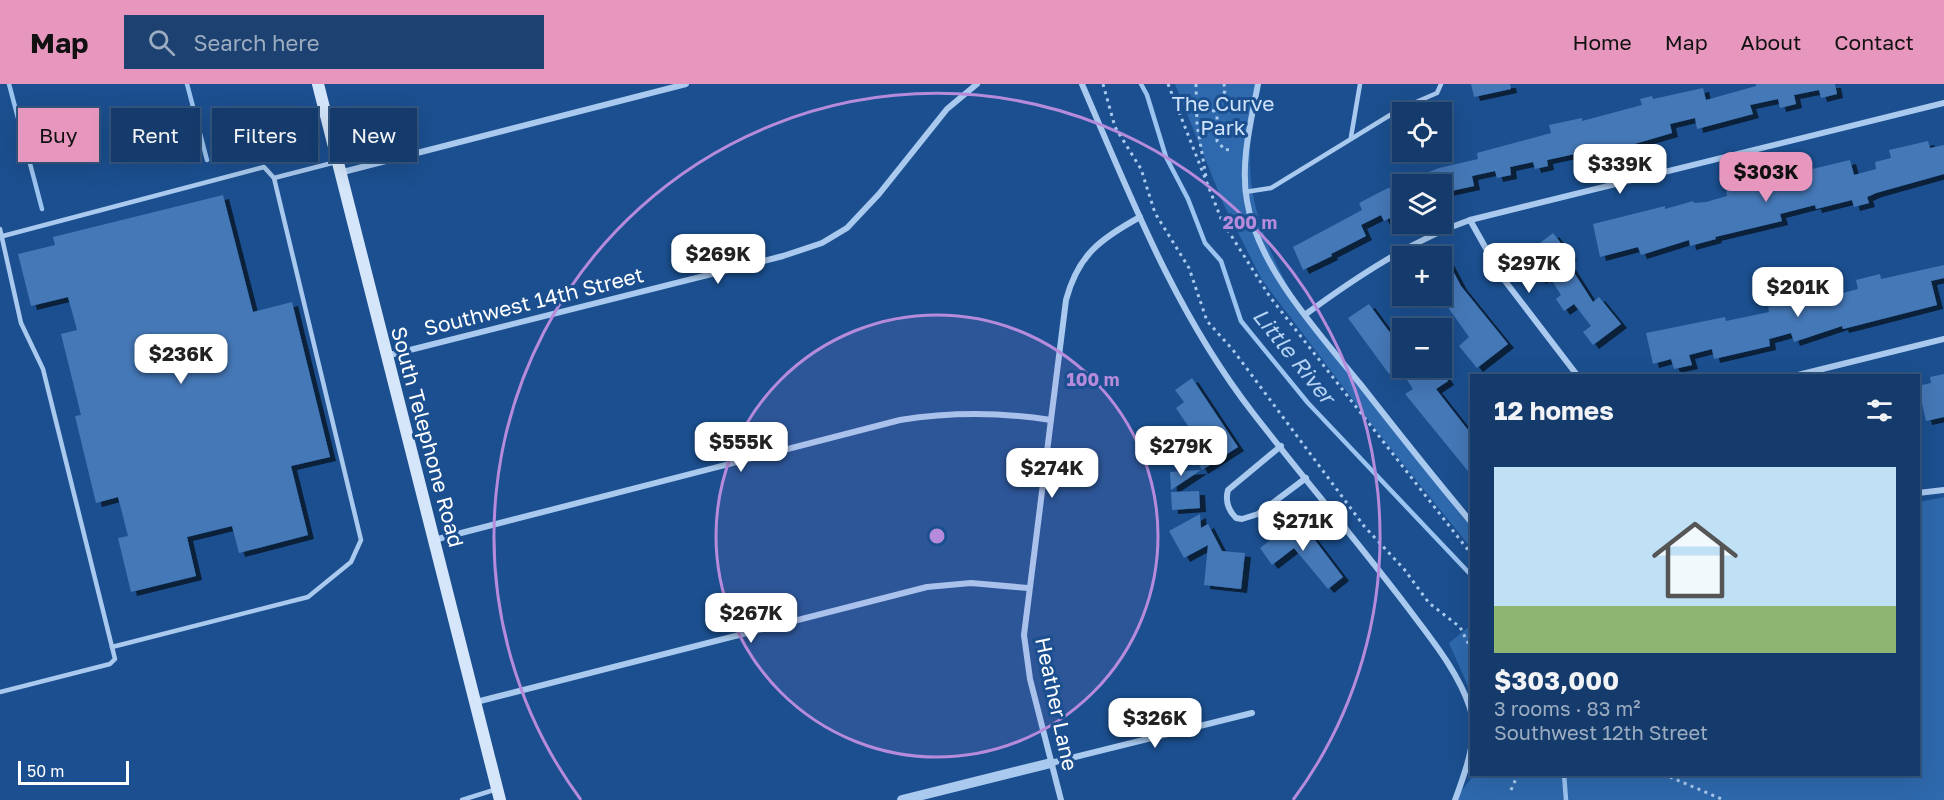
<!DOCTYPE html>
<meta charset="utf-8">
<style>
:root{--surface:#143b6b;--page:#1d4271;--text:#f1f3f6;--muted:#9dadc1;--line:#33557e;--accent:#e797bd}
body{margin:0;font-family:"Golos Text",sans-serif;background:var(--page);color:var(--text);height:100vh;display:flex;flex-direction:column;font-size:22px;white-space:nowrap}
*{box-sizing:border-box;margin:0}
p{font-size:20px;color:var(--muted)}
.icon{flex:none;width:33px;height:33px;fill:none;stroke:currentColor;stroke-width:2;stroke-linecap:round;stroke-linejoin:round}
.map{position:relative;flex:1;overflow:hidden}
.sheet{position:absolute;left:1470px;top:290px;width:450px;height:402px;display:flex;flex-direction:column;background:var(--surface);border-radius:0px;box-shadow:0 6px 24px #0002,0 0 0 2px var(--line)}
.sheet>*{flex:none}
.hud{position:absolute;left:18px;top:24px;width:570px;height:54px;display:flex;gap:12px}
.fabs{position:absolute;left:1392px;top:18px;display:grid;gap:12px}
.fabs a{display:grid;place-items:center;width:60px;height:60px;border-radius:0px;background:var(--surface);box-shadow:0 6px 24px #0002,0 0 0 2px var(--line);font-size:30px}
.scale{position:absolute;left:18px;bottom:15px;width:111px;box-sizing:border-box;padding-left:6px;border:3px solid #fff;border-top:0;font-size:16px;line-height:21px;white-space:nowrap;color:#fff;-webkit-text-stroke:4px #1b4f8f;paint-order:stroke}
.price{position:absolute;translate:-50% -51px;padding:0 14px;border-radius:12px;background:#fff;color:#222;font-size:20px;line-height:39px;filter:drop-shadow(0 2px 3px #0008)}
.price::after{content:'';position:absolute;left:50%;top:36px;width:18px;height:14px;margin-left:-9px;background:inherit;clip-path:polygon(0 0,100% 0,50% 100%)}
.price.selected{background:var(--accent);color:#111}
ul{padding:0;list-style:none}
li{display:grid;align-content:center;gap:12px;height:318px;padding:0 24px}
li+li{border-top:2px solid var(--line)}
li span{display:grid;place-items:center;height:186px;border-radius:0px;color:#555}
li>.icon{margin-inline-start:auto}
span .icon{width:108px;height:108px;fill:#fffc;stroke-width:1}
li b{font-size:26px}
h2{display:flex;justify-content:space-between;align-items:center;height:72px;padding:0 24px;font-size:26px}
.chip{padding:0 21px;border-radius:0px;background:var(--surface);box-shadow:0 6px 24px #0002,0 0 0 2px var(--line);font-size:21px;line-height:54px}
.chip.selected{background:var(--accent);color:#111}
header{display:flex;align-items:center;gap:36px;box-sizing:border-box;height:84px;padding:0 30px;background:var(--accent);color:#111}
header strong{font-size:28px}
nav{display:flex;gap:33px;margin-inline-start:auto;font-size:21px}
.search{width:420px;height:54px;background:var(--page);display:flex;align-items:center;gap:15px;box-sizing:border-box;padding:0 21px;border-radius:0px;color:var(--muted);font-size:22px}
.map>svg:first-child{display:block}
.green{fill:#2e69ad}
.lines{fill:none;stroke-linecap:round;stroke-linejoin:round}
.stream{stroke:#9cc4f0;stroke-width:4.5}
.building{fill:#4478b7;filter:url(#shadow)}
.path{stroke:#a9c9ee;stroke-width:3;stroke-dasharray:3 4.5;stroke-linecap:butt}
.service{stroke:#a9c9ee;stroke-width:4.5}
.minor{stroke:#a9c9ee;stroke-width:6}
.tertiary{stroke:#a9c9ee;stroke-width:10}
.secondary{stroke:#d6e6fa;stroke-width:12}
.ring{fill:none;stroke:#b68bdc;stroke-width:3}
.labels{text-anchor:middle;stroke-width:6;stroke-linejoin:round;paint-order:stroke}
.park-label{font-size:21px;fill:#cfe3fa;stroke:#1b4f8f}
.street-label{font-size:21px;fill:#fff;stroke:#1b4f8f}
.water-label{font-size:22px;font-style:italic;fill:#b5d3f5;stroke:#1b4f8f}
.centre{fill:#b68bdc;stroke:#1b4f8f;stroke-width:3}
.ring-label{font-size:18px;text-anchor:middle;font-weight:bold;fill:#b68bdc;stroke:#1b4f8f;stroke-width:6;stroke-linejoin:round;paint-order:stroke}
</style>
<header>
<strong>Map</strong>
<div class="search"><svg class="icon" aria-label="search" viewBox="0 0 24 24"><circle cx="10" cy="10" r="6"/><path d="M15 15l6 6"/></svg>Search here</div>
<nav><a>Home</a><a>Map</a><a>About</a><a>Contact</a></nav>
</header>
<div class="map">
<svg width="1944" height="716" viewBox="0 0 1944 716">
<defs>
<filter id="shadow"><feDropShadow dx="6" dy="4" stdDeviation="0" flood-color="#0009"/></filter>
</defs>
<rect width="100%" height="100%" fill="#1b4f8f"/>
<g class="green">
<path d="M1175,0H1259C1255,27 1249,56 1250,83C1252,136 1277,187 1305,230L1471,434V464L1379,350L1262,196L1223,119Z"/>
<polygon points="1944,413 1944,716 1454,716 1475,690 1918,690 1919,418"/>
<polygon points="1471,541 1471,609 1449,559"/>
</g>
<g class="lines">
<g class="stream">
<polyline points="9,0 42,125"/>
<polyline points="187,0 207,76"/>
<polyline points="1141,0 1147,11 1166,73 1188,115 1205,159 1221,177 1241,237 1308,319 1472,492"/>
<polyline points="1564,690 1566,716"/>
</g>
</g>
<g class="building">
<polygon points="1471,0 1510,0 1511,5 1474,13"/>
<polygon points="1756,0 1835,0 1837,10 1821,14 1819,6 1794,11 1796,20 1780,24 1778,15 1750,21 1753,30 1697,45 1695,34 1670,40 1672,49 1614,66 1612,60 1589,66 1590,70 1575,74 1575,70 1547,76 1548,82 1535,85 1533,78 1510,83 1511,91 1497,94 1495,87 1472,92 1474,102 1442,109 1442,100 1402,100 1402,128 1384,137 1381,131 1361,141 1366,152 1331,170 1332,172 1303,186 1293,163 1362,126 1359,119 1386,105 1439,84 1478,75 1477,69 1551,49 1549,41 1582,34 1582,37 1642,21 1640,15 1652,12 1653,15 1703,4 1706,16 1756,2"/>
<polygon points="1928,57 1930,64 1944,61 1944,90 1876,109 1867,113 1869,119 1854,123 1852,116 1816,125 1815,121 1780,130 1782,137 1715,153 1716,155 1690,162 1689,156 1641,171 1638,163 1600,173 1593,140 1665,122 1665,125 1693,117 1694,119 1706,118 1727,112 1726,107 1743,102 1744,106 1786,96 1787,104 1811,97 1808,86 1850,76 1854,91 1876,85 1875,78 1891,74 1889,66"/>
<polygon points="223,111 253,228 292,218 330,373 291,382 308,451 239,469 232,442 187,453 196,492 131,508 118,454 128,452 118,413 96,419 75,332 81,331 61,250 77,246 68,213 31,222 18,170 55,161 53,153"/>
<polygon points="1553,149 1571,172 1566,176 1593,218 1599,213 1621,240 1593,261 1583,248 1591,242 1574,220 1564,227 1556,215 1561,211 1548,190 1540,196 1529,182 1534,178 1527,169"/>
<polygon points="1442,166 1461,202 1508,260 1477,284 1459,262 1469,253 1442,215"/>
<polygon points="1944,181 1944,194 1931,197 1937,221 1843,245 1842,242 1794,258 1791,249 1769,255 1770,262 1714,275 1712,265 1689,271 1692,281 1674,285 1671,275 1653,280 1646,249 1725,233 1726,237 1769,228 1768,223 1775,221 1774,216 1792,211 1793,216 1801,214 1802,220 1858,205 1856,196 1880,190 1881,195"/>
<polygon points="1369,220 1402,265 1402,280 1389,290 1348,234"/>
<polygon points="1420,284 1424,284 1429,290 1439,284 1448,297 1436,305 1472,351 1472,392 1405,310 1413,305 1405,293"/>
<polygon points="1944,290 1944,333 1926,337 1918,302 1931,299 1930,293"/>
<polygon points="1192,294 1238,363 1202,386 1186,356 1194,351 1176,324 1184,318 1175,306"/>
<polygon points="1201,386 1171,406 1170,388"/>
<polygon points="1199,407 1200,424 1172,426 1171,408"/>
<polygon points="1200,430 1201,444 1208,440 1222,467 1245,469 1241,505 1204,501 1208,461 1184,474 1169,447"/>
<polygon points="1299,435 1343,493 1328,505 1294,464 1272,481 1260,464"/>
</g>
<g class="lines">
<g class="path">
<polyline points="1103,0 1115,43 1141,85 1155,129 1189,184 1207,237 1233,266 1364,442 1404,485 1429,519 1460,543 1472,567"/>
<polyline points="1168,0 1222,137 1270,213 1472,471"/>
<polyline points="1196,0 1197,40 1206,93"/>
<polyline points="1217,25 1217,57 1225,66 1232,65"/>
<polyline points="1197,26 1215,27 1225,7 1224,0"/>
<polyline points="1663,690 1724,716"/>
<polyline points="1511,706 1518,690"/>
</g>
<g class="service">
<polyline points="1351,53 1360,0"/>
<polyline points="1245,108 1271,104 1400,25 1437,9 1441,0"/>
<polyline points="0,145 21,239 43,285 115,575 110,580 0,608"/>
<polyline points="3,152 264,83 274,94 336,78"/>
<polyline points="112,563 308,513 351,478 361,456 274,94"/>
<polyline points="462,716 497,705"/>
</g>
<g class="minor">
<path d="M1082,0C1131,114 1176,230 1253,329C1304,395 1358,458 1408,524C1431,555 1458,587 1470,624C1479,653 1465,689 1455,716"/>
<path d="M1258,0C1251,38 1240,78 1247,117C1258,184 1319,249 1361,301C1397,347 1434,394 1472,439"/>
<polyline points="339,89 686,0"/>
<polyline points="1470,136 1502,193 1577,291"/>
<path d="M1306,230C1355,194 1412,156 1470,136L1944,19"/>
<polyline points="386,272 783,172 822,159 847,144 879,110 947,25 977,0"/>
<polyline points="1798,291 1944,255"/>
<path d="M1281,362L1228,406C1225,417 1228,426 1236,434L1242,435L1258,430L1306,394"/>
<polyline points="1918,409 1944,406"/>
<path d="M434,456L900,336C951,328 1000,328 1051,336"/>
<polyline points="476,618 927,503 971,499 1028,504"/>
<polyline points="1051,679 1252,629"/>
<path d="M1061,716L1030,595L1024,551L1066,216C1078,171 1100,155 1140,133"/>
</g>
<polyline class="tertiary" points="902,716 1051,679"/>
<polyline class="secondary" points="318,0 500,716"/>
</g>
<circle cx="937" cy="452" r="221" fill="#b68bdc" fill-opacity=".12"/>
<g class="ring">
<circle cx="937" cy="452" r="221"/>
<path d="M581 716A443 443 0 1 1 1293 716"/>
</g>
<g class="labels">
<g class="park-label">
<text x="1223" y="27">The Curve<tspan x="1223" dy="24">Park</tspan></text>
</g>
<g class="street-label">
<text transform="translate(534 218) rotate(-14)" y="7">Southwest 14th Street</text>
<text transform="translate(427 353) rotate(75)" y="7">South Telephone Road</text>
<text transform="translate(1056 620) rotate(78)" y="7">Heather Lane</text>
</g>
<g class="water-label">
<text transform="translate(1294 272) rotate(51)" y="8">Little River</text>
</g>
</g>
<circle cx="937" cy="452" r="9" class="centre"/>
<g class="ring-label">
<text x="1250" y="145">200 m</text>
<text x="1093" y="302">100 m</text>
</g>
</svg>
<div class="fabs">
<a><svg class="icon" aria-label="locate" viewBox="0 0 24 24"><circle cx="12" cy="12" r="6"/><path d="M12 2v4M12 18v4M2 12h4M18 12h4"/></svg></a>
<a><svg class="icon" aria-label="layers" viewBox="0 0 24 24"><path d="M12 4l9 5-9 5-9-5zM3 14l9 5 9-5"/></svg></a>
<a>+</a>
<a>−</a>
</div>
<div class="scale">50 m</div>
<b class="price" style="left:1620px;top:111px">$339K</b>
<b class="price selected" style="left:1766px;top:119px">$303K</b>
<b class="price" style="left:718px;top:201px">$269K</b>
<b class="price" style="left:1529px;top:210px">$297K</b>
<b class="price" style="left:1798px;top:234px">$201K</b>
<b class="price" style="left:181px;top:301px">$236K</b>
<b class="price" style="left:741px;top:389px">$555K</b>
<b class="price" style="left:1181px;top:393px">$279K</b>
<b class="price" style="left:1052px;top:415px">$274K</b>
<b class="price" style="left:1303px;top:468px">$271K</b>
<b class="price" style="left:751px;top:560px">$267K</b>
<b class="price" style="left:1155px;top:665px">$326K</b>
<div class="hud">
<a class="chip selected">Buy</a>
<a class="chip">Rent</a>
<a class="chip">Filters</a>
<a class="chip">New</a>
</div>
<section class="sheet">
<h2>12 homes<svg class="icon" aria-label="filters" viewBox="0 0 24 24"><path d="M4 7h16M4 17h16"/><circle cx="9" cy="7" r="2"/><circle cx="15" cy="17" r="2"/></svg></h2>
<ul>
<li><span style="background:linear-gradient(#bfe0f5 75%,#8fb573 0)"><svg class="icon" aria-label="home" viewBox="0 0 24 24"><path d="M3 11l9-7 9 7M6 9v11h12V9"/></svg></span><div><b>$303,000</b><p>3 rooms · 83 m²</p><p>Southwest 12th Street</p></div></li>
</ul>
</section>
</div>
